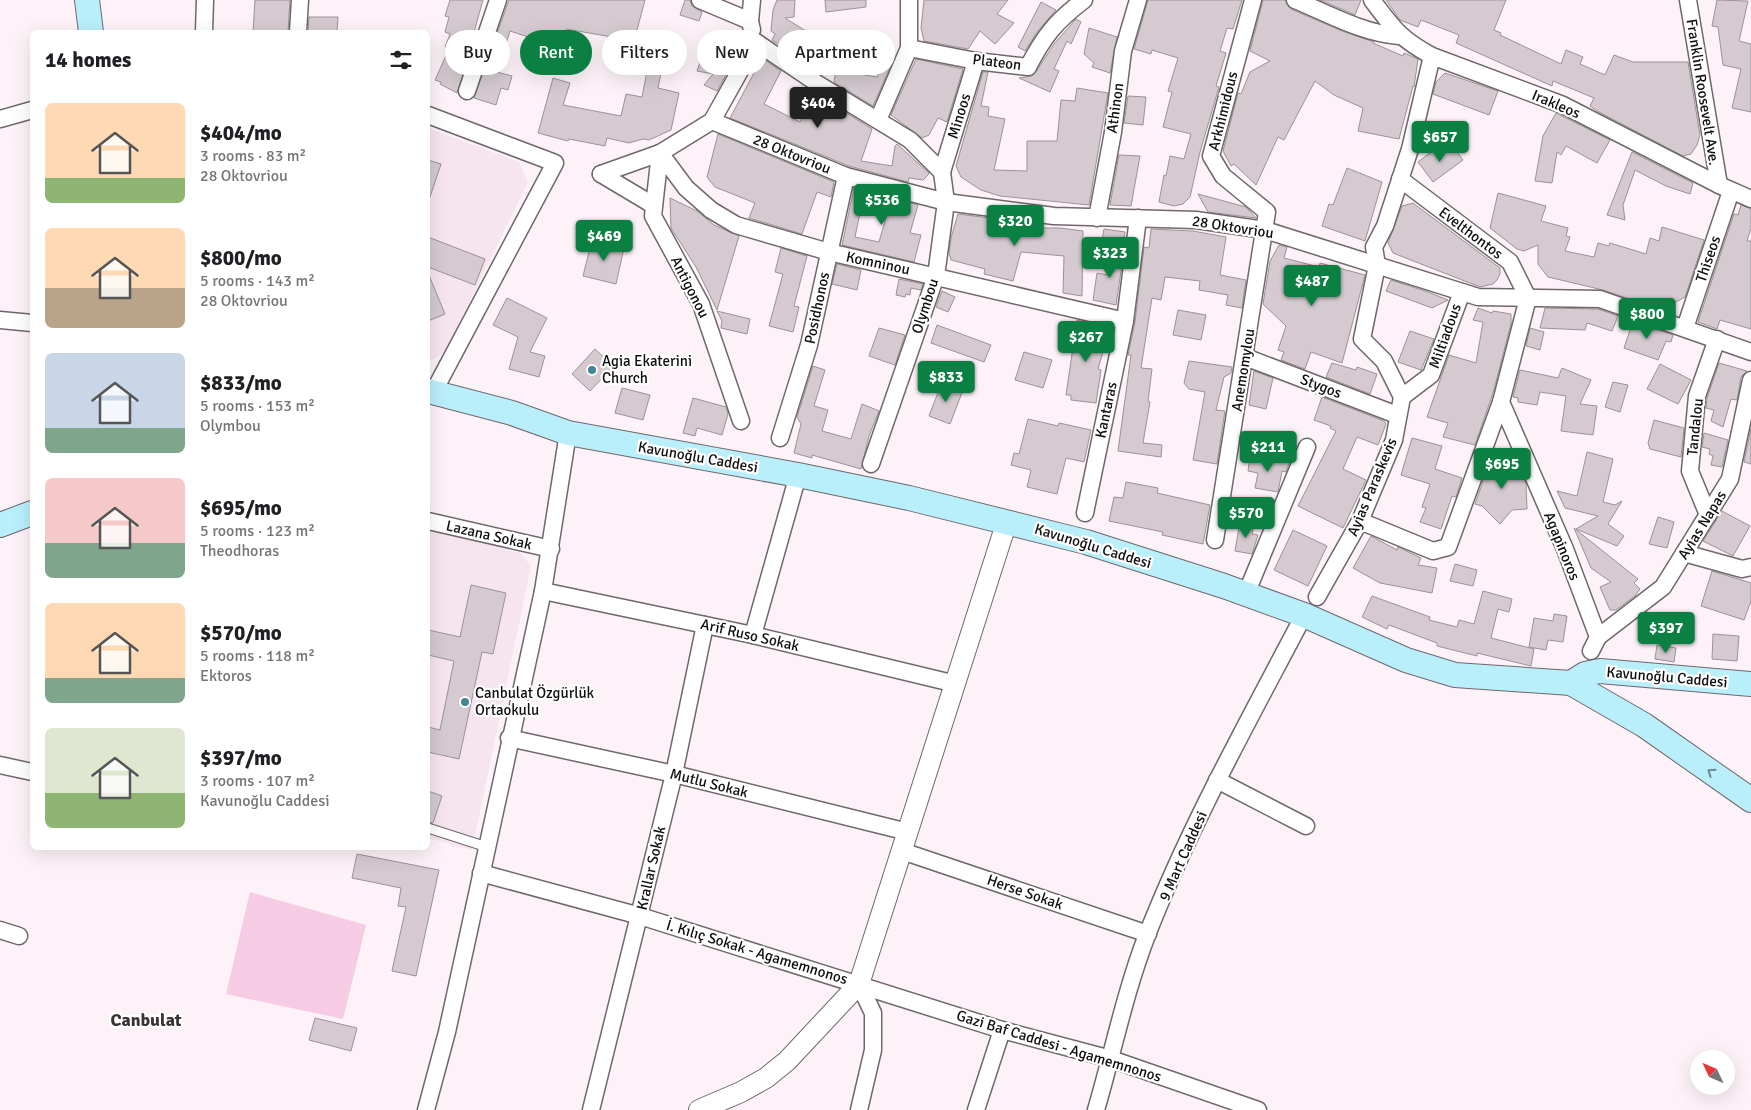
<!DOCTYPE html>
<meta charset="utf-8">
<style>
:root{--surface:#fff;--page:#f6f6f6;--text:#202124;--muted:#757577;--accent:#0b8043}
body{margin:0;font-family:Signika,sans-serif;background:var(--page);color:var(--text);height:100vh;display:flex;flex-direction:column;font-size:19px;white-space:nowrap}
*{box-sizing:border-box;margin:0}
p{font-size:16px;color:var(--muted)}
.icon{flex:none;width:28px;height:28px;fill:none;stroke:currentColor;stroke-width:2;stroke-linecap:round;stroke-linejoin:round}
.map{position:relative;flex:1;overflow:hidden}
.panel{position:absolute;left:30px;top:30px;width:400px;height:820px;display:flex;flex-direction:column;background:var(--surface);border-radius:8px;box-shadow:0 5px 20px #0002}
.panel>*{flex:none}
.hud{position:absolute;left:445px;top:30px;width:475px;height:45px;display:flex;gap:10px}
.needle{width:32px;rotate:314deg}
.buttons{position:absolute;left:1690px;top:1050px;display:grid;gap:10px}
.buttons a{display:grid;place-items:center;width:45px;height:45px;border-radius:50%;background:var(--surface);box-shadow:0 5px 20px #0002;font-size:25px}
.price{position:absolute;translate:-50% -42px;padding:0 11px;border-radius:5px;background:var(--accent);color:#fff;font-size:16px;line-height:32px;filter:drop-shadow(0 1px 2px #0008)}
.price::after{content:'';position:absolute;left:50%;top:30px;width:15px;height:11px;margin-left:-8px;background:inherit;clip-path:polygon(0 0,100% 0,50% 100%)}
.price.selected{background:#222;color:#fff}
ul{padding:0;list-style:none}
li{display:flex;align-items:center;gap:15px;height:125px;padding:0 15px}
li span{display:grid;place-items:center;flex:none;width:140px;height:100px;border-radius:8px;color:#555}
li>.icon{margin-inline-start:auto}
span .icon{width:60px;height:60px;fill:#fffc;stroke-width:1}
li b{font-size:21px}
h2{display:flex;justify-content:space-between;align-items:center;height:60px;padding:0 15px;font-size:21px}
.chip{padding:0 18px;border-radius:22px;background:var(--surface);box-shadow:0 5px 20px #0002;font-size:18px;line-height:45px}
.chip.selected{background:var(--accent);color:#fff}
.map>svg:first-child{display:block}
.built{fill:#f6e4ee}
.green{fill:#f6cbe4}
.building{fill:#d4cad0;stroke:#9b9297;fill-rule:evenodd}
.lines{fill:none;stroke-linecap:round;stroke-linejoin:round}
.service-casing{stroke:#70676c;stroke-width:11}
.minor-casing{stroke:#70676c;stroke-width:19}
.tertiary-casing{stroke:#70676c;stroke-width:22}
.secondary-casing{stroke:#70676c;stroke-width:26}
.service{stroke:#fff;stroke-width:9}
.minor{stroke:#fff;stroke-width:16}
.tertiary{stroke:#fff;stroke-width:20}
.secondary{stroke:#b9effb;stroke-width:24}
.oneway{stroke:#6d8991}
.poi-dot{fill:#438496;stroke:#fff;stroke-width:2}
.labels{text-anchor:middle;stroke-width:4.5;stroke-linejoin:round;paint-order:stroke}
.street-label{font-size:15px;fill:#100d0f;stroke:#fff}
.poi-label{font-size:15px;fill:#100d0f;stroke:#fff;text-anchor:start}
.quarter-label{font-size:18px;font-weight:bold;fill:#3a3236;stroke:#fff}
</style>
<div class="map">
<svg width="1751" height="1110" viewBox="0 0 1751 1110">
<rect width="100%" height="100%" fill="#fcf2f8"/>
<g class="built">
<polygon points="428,128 519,162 528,182 445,352 428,362"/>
<polygon points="428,530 520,553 531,566 472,850 428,838"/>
</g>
<polygon class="green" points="250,892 366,925 343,1019 226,994"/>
<g class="building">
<polygon points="255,0 290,0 288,32 253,32"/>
<polygon points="450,0 483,0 474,32 476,33 457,93 440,84 441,82 435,80 449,49 445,47 450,34 445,32 449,17 445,16"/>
<polygon points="509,0 645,0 633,45 665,52 658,88 679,93 671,130 649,140 643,139 629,143 607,138 605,146 569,139 568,141 538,133 553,78 570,83 563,105 621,116 626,94 642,97 647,71 607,64 612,37 566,29 562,42 538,35 537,40 510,31 497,72 512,76 508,90 501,88 496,105 474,98"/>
<polygon points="685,0 690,0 692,6 702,12 699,21 680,15"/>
<polygon points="777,0 795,0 794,17 785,18 806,31 793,53 772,40 775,34 771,31 773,10"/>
<polygon points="825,0 866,0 866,7 826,12"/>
<polygon points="924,0 1008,0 997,14 1014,23 995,44 980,31 968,49 924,41 921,28"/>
<polygon points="1148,0 1242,0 1233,29 1227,28 1220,51 1226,53 1216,86 1219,87 1200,152 1190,197 1183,204 1174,206 1159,202 1164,175 1166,176 1170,156 1184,159 1191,134 1163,127 1172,92 1168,91 1178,58 1152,50 1151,54 1134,49"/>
<polygon points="1263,0 1285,0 1291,9 1342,31 1374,42 1373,43 1403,56 1404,53 1418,59 1414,87 1413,86 1399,139 1358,131 1363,108 1334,95 1315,81 1284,140 1278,137 1256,185 1234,164 1231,166 1223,151 1238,93 1241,94 1250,72 1270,61 1250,51"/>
<polygon points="1320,0 1361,0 1355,15"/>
<polygon points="1386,0 1506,0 1494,30 1501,33 1500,35 1561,64 1566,50 1583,57 1580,64 1605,75 1614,55 1633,62 1688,62 1700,135 1697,145 1691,154 1683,156 1597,111 1590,106 1594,98 1553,81 1552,86 1456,43 1459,35 1421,20 1418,27 1400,20"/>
<polygon points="1717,0 1748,1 1739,41 1751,44 1751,112 1732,108 1741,69 1723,65 1718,27 1712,26"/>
<polygon points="1041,2 1056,10 1037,32 1025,51 1018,47"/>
<polygon points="309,17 338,17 337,32 308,32"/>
<polygon points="1076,19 1081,22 1071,44 1067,41 1054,69 1059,71 1050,92 1019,78 1032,76 1036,72 1054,44"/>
<polygon points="1089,28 1117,37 1110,73 1092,67 1094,63 1084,54"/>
<polygon points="846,34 864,42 853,73 877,77 887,55 894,58 873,106 835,83 834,80"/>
<polygon points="725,35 745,41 717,91 704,85 713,74 697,71 701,60 710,62 713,49 720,50"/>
<polygon points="762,58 781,71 764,104 800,122 803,116 811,119 824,99 872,129 861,161 892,166 895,146 897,144 929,173 928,175 923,180 909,178 908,182 849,166 730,118"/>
<polygon points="916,59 963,69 947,122 938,118 929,135 922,138 891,115"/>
<polygon points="983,72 988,72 981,106 989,107 988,116 1005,119 994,170 1027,171 1027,141 1057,141 1061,100 1075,101 1077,88 1108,93 1089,205 1000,196 981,190 961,177 956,166"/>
<polygon points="1445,73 1498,91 1489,115 1433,94 1436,82"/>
<polygon points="1128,96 1146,97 1143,125 1124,123"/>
<polygon points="1556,113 1610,140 1597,163 1566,146 1561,155 1557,152 1552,183 1535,181 1543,136"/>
<polygon points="718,134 834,182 831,197 817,192 802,234 749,218 755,203 715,187 707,177"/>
<polygon points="1435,149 1457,152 1463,160 1433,182 1418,162"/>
<polygon points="1632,152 1693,183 1690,194 1666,186 1635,170 1623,205 1625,220 1607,215"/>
<polygon points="1119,155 1140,156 1131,206 1110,205"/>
<polygon points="428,160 441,164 430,197 428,197"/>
<polygon points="1347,168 1382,182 1365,241 1322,226 1329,204 1333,205"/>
<path d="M854,188L918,205L910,233L921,235L914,262L842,245ZM861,208L887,214L879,242L855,237Z"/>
<polygon points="1498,193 1546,206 1541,221 1568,228 1566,236 1570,237 1565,251 1594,257 1598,243 1609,246 1610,243 1646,254 1650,238 1659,241 1662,227 1704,240 1685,297 1661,310 1603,290 1548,277 1538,264 1538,245 1524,251 1517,249 1490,228"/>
<polygon points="1198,194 1246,207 1256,218 1208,212"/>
<polygon points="670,198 697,211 714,225 739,236 717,310 696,267 671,228"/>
<polygon points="1413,203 1500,268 1500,274 1497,280 1493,284 1480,287 1393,253 1388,243 1402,206"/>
<polygon points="1741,205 1751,209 1751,228 1747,241 1751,241 1751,329 1720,320 1717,329 1698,322 1734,214 1738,215"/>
<polygon points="958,214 1029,223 1028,228 1060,228 1083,231 1082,296 1063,293 1064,256 1021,252 1013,281 984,274 985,269 951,260 949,253 951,238"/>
<polygon points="1104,229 1125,232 1123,244 1102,240"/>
<polygon points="1151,229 1193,231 1226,237 1220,275 1246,280 1242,308 1226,305 1228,295 1199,290 1200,281 1165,277 1161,300 1152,298 1141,368 1152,369 1148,401 1150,402 1143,443 1162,445 1161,457 1118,451 1131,355 1128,355 1135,322 1144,247 1149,248"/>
<polygon points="428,237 485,259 475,285 428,267"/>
<polygon points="592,240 624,248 616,284 583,276"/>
<polygon points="1116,242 1125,244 1116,305 1093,300 1097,273 1108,275 1108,271 1112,272"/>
<polygon points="1279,245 1287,247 1284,258 1319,267 1320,263 1365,275 1342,363 1311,352 1305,369 1281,360 1284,352 1278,350 1286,326 1263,304 1270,261"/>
<polygon points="781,248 807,256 794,306 799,307 793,332 769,326 783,274 775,272"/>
<polygon points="837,264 861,270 857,290 832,284"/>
<polygon points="428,273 445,314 428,321"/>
<polygon points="899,279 923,284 921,290 911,288 910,295 906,294 905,297 896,295"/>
<polygon points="1391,280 1428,292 1448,300 1432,308 1386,291"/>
<polygon points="942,291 955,297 948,312 936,307"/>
<polygon points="507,298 547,318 530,352 545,356 539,377 509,369 518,337 493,325"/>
<polygon points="1478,308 1492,313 1493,311 1511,314 1511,324 1493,393 1475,445 1443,437 1448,423 1427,417 1449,355 1476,363 1483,322 1473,320"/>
<polygon points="1545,308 1598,309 1618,316 1612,331 1587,323 1585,330 1540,328"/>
<polygon points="1178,310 1206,315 1201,340 1173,335"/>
<polygon points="717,311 750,319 747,334 721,328 722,321"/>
<polygon points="1077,320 1096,325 1095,328 1105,331 1101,344 1105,345 1098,369 1101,370 1096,403 1071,400 1071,395 1066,395"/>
<polygon points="1633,321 1673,335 1671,342 1666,341 1658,360 1624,348"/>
<polygon points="937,325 991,345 984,362 931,343"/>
<polygon points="879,328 905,335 895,365 869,356"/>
<polygon points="1530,328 1544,332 1540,350 1526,346"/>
<polygon points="1410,331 1434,339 1421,370 1398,362"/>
<polygon points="595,349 611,364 611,369 590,391 572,374"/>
<polygon points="1024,352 1052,360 1043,388 1015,380"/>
<polygon points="1189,361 1232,367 1231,373 1224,377 1216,410 1225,411 1217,464 1193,460 1205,392 1189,389 1184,383"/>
<polygon points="1332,363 1356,370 1357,367 1377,374 1370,394 1326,377"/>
<polygon points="1719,363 1747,371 1741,377 1737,400 1731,399 1723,427 1711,421 1714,410 1706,408 1707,398"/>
<polygon points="1660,364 1691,380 1678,404 1647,389"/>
<polygon points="813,366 825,370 814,406 828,410 822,431 851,439 862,404 879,411 869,436 861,469 812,455 812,458 794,453 801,424 797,417"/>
<polygon points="1562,368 1591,380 1580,404 1597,406 1593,435 1561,431 1566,396 1540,392 1537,405 1518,402 1518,398 1513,397 1520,370 1558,378"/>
<polygon points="1254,371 1273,378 1266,409 1249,405"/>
<polygon points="942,382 963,390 950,424 929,416"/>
<polygon points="1613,382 1628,385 1620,412 1605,407"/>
<polygon points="622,388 650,395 643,420 615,413"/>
<polygon points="1322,397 1384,421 1386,424 1378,445 1357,437 1343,469 1366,480 1343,528 1298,506 1336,431 1330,428 1331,426 1314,420"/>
<polygon points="693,398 726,407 728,414 722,435 697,428 695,436 683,433"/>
<polygon points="1028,419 1058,426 1059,423 1091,430 1084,462 1066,458 1057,494 1027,487 1031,470 1011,465 1014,453 1019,454"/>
<polygon points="1654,420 1684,428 1681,457 1650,449 1648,443"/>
<polygon points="1751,428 1751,464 1744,462"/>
<polygon points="1704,433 1728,440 1722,467 1711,465 1713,456 1709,454 1710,449 1702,447"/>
<polygon points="1412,438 1442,446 1435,469 1462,478 1456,497 1452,496 1441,529 1420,522 1426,508 1422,507 1430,484 1401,475"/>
<polygon points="1587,452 1613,459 1603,502 1615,505 1622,501 1608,524 1624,536 1617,546 1576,529 1598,516 1565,508 1557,491 1577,496"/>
<polygon points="1492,455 1514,463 1514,476 1523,477 1526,484 1527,509 1512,510 1500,524 1482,506 1475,504"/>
<polygon points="1250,456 1269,462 1270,456 1289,463 1286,472 1282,471 1278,492 1255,488 1258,473 1248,471"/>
<polygon points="1126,482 1158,488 1157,493 1210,505 1203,544 1162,535 1163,532 1109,521 1114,497 1123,498"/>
<polygon points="1722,511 1750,526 1733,556 1703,541"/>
<polygon points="1658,517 1674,522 1667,548 1649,544"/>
<polygon points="1240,522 1254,524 1252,534 1258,535 1252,554 1235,551"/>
<polygon points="1574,528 1638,579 1634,583 1640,589 1635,596 1616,610 1610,610 1600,587 1611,582 1591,568"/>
<polygon points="1293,530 1327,546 1308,586 1274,570"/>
<polygon points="1371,536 1397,550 1398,547 1421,558 1418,565 1437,568 1432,593 1380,583 1353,568"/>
<polygon points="1455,564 1477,570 1473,586 1450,581"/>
<polygon points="1712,571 1751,583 1751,601 1744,620 1701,606"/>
<polygon points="471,585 506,593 493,654 482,652 459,759 428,752 428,727 440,730 454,661 428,655 428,630 460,637"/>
<polygon points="1483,591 1512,599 1509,612 1498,609 1491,638 1534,649 1531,666 1477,653 1477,656 1437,646 1437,643 1389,625 1387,629 1362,617 1372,596 1430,617 1429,620 1457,627 1459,620 1474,624"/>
<polygon points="1554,614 1567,616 1563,642 1548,640 1546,650 1529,647 1534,618 1553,621"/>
<polygon points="1713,634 1739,636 1737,661 1712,659"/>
<polygon points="1657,645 1676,648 1674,662 1655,659"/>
<polygon points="428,791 442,796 433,823 428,822"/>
<polygon points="357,854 439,870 416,976 392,971 406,907 398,906 401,888 352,878"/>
<polygon points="315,1018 357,1028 351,1051 309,1040"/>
</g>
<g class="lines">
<defs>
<polyline id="service" points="428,828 487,847"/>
<g id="minor">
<polyline points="700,0 750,21"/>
<polyline points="752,0 750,21 752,30"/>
<path d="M1295,0C1329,14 1362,33 1399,36"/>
<path d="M1372,0C1393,28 1400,39 1432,56L1563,105L1719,185L1751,199"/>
<polyline points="1688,0 1719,185"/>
<polyline points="204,32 205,0"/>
<polyline points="298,32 300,0"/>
<polyline points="756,42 818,84 910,140 942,172 946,202 936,276 871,464"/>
<path d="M909,48L976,61L1028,67C1044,36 1056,21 1084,0"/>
<polyline points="467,91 498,0"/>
<polyline points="428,115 555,163 434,391"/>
<polyline points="0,119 32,110"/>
<polyline points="878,120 909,48 909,0"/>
<polyline points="712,121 846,176 946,202 1054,216 1196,220 1265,230 1478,297 1600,299 1751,352"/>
<polyline points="660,153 686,188 711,210 736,225 829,252 1125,321"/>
<polyline points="660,153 653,216 701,304 741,421"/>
<polyline points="942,172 976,61"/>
<polyline points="601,174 660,153 712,121 756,42"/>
<polyline points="601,174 653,205"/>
<polyline points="1400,179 1510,262 1528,298 1501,402 1565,549 1598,637 1591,651"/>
<polyline points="1097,218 1113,132 1123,51 1138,0"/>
<polyline points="0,320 32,323"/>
<polyline points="1685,328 1731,191"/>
<polyline points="1245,357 1397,415"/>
<polyline points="1402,397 1431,375 1462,292"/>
<polyline points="780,438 809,345 846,176"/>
<polyline points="1085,513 1125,321 1138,218"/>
<polyline points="1708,515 1690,471 1697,396 1717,339"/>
<polyline points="428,521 551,549"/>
<polyline points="1360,521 1433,551 1448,547 1501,402"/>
<polyline points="1215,540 1267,212 1223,176 1211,156 1253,0"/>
<polyline points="1684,553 1742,569 1751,567"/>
<polyline points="543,591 753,635 956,684"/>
<polyline points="1246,594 1307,447"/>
<polyline points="1317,597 1360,521 1394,440 1402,397 1384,361 1362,339 1377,265 1374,247 1385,226 1410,149 1432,56"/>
<polyline points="753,635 798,475"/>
<polyline points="1598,637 1663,587 1730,479 1751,380"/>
<polyline points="509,738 674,774 908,832"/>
<polyline points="0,765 32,772"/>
<polyline points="1217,780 1306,826"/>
<polyline points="902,851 1148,934"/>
<polyline points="481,873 640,916 1002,1030 1111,1059 1258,1110"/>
<polyline points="0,930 19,936"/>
<polyline points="859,984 873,1013 873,1050 859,1110"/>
<polyline points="426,1110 447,1032 543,591 568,433"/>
<polyline points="591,1110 674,774 705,625"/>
<polyline points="976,1110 1002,1030"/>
<path d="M1096,1110C1113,1052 1125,992 1147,935C1190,825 1249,720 1304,615"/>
</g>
<polyline id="tertiary" points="699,1110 741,1092 766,1078 787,1061 859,984 1007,521"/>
<g id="secondary">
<polyline points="87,0 91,32"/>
<polyline points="428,391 512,413 568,433 798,475 909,498 1086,542 1224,586 1304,615 1406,660 1455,675 1571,683 1585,674 1600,671 1751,684"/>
<polyline points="0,525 32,513"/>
<polyline points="1571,683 1644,725 1751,800"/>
</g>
</defs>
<use href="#service" class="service-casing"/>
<use href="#minor" class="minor-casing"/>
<use href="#tertiary" class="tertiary-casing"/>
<use href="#secondary" class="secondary-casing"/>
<use href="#service" class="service"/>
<use href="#minor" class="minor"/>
<use href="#tertiary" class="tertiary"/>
<use href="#secondary" class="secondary"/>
</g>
<defs><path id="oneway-chevron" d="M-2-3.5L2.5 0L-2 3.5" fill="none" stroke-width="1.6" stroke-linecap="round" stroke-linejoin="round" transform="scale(1.25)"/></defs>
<use class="oneway" href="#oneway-chevron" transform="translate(1711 772) rotate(-145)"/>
<g class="poi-dot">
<circle cx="592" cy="370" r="5"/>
<circle cx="465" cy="702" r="5"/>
</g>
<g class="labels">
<g class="street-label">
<text transform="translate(997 62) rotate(7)" y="5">Plateon</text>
<text transform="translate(1703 92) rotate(81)" y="5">Franklin Roosevelt Ave.</text>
<text transform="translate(1556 104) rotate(23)" y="5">Irakleos</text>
<text transform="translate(1115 108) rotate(-82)" y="5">Athinon</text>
<text transform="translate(1223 111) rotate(-76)" y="5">Arkhimidous</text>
<text transform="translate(959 116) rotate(-73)" y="5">Minoos</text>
<text transform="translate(792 154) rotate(22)" y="5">28 Oktovriou</text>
<text transform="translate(1233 227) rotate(9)" y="5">28 Oktovriou</text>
<text transform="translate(1471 233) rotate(37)" y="5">Evelthontos</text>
<text transform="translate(1708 259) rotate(-71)" y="5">Thiseos</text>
<text transform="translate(878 263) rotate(12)" y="5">Komninou</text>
<text transform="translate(690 287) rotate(63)" y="5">Antigonou</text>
<text transform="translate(925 306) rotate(-72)" y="5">Olymbou</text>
<text transform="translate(817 308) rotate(-78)" y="5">Posidhonos</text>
<text transform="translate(1445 336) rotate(-70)" y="5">Miltiadous</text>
<text transform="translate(1243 370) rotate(-81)" y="5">Anemomylou</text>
<text transform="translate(1321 386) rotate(21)" y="5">Stygos</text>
<text transform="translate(1106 410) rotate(-78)" y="5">Kantaras</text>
<text transform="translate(1695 427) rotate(-84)" y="5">Tandalou</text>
<text transform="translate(698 457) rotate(10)" y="5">Kavunoğlu Caddesi</text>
<text transform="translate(1372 487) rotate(-67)" y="5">Ayias Paraskevis</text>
<text transform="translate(1702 525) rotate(-58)" y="5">Ayias Napas</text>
<text transform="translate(489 535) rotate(13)" y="5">Lazana Sokak</text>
<text transform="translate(1093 546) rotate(17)" y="5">Kavunoğlu Caddesi</text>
<text transform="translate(1562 546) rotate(68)" y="5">Agapinoros</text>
<text transform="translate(750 635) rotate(13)" y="5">Arif Ruso Sokak</text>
<text transform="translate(1667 677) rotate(5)" y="5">Kavunoğlu Caddesi</text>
<text transform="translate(709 783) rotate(14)" y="5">Mutlu Sokak</text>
<text transform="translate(1183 856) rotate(-66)" y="5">9 Mart Caddesi</text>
<text transform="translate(651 868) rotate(-77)" y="5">Krallar Sokak</text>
<text transform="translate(1025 892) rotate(19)" y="5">Herse Sokak</text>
<text transform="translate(757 952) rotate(17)" y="5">İ. Kılıç Sokak - Agamemnonos</text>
<text transform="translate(1059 1046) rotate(17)" y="5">Gazi Baf Caddesi - Agamemnonos</text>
</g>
<g class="poi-label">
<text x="602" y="366">Agia Ekaterini<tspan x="602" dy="17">Church</tspan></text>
<text x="475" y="698">Canbulat Özgürlük<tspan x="475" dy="17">Ortaokulu</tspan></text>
</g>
<g class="quarter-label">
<text x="146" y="1026">Canbulat</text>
</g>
</g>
</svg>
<div class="buttons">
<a><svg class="needle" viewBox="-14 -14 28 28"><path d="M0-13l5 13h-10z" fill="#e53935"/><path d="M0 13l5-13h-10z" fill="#757577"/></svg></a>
</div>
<b class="price selected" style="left:818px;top:129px">$404</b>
<b class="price" style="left:1440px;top:163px">$657</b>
<b class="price" style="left:882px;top:226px">$536</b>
<b class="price" style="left:1015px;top:247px">$320</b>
<b class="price" style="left:604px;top:262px">$469</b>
<b class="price" style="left:1110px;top:279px">$323</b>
<b class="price" style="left:1312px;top:307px">$487</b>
<b class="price" style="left:1647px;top:340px">$800</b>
<b class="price" style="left:1086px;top:363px">$267</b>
<b class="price" style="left:946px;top:403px">$833</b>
<b class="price" style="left:1268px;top:473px">$211</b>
<b class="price" style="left:1502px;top:490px">$695</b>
<b class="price" style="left:1246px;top:539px">$570</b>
<b class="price" style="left:1666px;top:654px">$397</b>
<div class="hud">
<a class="chip">Buy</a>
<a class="chip selected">Rent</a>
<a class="chip">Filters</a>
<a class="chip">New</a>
<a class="chip">Apartment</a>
</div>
<section class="panel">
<h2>14 homes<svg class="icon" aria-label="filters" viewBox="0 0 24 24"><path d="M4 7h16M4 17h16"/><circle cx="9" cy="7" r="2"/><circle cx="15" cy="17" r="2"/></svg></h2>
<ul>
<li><span style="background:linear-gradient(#ffd9b3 75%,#8fb573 0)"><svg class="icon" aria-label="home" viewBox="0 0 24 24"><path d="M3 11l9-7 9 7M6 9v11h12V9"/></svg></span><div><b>$404/mo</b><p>3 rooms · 83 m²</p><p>28 Oktovriou</p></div></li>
<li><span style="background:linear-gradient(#ffd9b3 60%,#b9a48a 0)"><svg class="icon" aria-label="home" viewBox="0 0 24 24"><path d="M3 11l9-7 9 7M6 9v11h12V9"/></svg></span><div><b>$800/mo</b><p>5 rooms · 143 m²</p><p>28 Oktovriou</p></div></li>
<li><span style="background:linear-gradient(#c9d6e8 75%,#7fa58c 0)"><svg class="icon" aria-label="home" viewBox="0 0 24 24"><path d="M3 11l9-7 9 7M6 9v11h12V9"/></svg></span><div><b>$833/mo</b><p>5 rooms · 153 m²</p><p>Olymbou</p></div></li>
<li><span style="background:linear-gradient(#f6c9c9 65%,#7fa58c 0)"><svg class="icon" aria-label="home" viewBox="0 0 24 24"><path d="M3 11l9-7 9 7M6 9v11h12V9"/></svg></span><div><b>$695/mo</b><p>5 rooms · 123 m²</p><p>Theodhoras</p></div></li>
<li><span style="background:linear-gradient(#ffd9b3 75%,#7fa58c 0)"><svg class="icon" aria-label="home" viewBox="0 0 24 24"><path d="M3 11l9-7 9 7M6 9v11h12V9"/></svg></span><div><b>$570/mo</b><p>5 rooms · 118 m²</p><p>Ektoros</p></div></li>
<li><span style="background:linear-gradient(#dfe7d0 65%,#8fb573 0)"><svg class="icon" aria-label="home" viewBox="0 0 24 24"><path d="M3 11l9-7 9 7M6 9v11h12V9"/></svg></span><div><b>$397/mo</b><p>3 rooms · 107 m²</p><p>Kavunoğlu Caddesi</p></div></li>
</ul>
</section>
</div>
